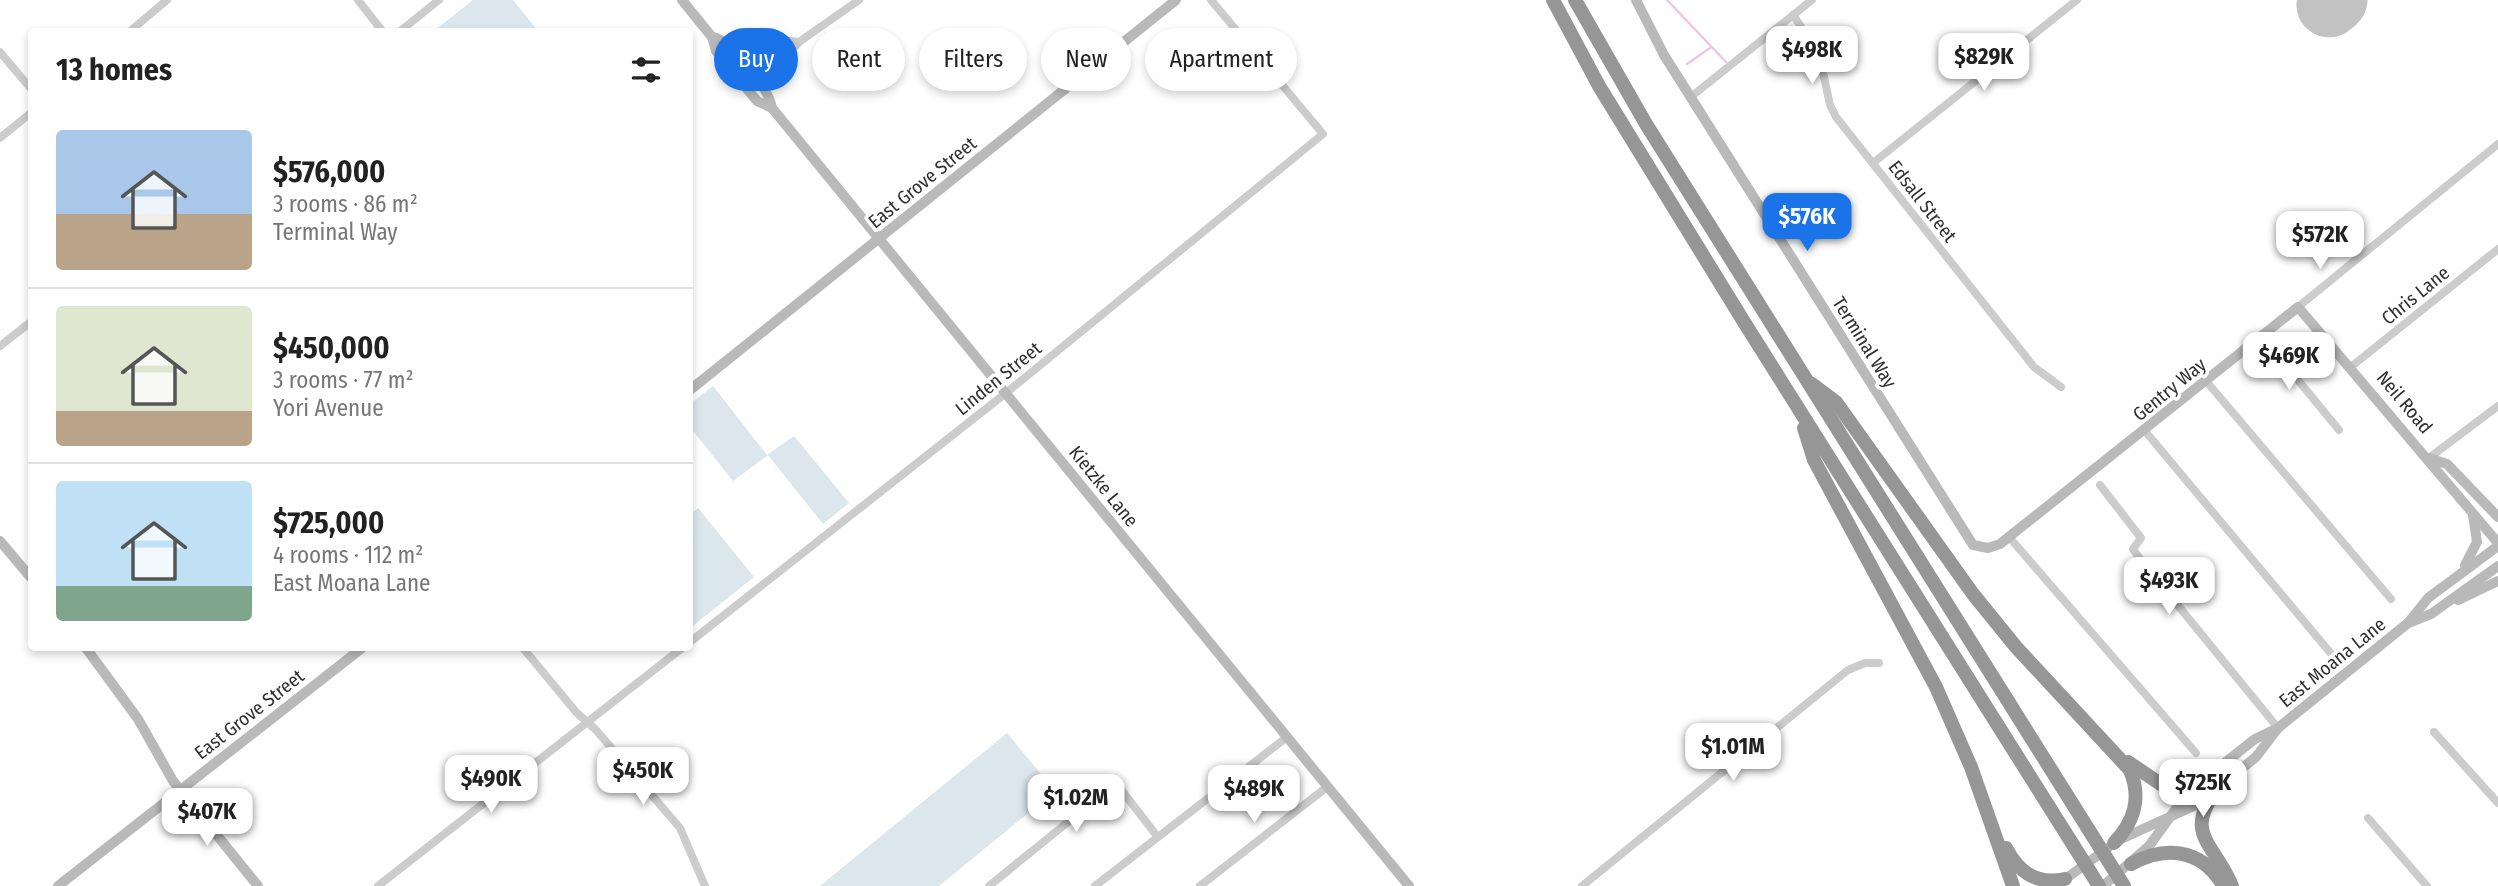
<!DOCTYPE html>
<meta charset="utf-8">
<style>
:root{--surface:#fff;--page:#f6f6f6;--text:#222;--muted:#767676;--line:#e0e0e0;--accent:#1a73e8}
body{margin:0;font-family:"Fira Sans Condensed",sans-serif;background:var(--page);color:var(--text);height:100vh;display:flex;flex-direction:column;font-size:26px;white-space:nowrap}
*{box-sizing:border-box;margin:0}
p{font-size:23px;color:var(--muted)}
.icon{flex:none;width:38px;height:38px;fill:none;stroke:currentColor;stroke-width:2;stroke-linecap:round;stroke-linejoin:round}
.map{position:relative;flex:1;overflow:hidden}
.drawer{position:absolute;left:28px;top:28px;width:665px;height:623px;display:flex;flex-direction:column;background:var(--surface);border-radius:7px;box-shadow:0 4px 10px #0003}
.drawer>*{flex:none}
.top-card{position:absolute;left:714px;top:28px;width:665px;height:63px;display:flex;gap:14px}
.price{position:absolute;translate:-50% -60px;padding:0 16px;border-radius:14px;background:#fff;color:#222;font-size:23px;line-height:46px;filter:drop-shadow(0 2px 4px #0008)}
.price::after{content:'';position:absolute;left:50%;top:42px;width:21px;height:16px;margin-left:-10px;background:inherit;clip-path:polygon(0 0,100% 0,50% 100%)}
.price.on{background:var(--accent);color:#fff}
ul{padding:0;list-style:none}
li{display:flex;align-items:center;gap:21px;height:175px;padding:0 28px}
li+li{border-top:2px solid var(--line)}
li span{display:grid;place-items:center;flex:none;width:196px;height:140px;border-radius:7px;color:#555}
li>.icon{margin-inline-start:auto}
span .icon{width:84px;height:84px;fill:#fffc;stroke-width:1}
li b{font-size:30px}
h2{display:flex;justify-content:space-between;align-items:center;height:84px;padding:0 28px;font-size:30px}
.chip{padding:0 24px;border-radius:32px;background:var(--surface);box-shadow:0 4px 10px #0003;font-size:24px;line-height:63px}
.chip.on{background:var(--accent);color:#fff}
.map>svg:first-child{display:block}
.green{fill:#dbe6ed}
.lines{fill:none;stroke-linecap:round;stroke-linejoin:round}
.stream{stroke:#efc6e1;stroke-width:2.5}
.runway{stroke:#c2c2c2;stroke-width:65}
.street{stroke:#ccc;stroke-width:8}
.secondary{stroke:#b9b9b9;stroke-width:10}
.highway{stroke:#969696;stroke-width:14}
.labels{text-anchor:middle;stroke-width:7;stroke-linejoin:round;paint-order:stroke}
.street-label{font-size:19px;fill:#2f2f2f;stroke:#fff}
</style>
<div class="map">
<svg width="2498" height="886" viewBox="0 0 2498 886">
<rect width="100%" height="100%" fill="#fff"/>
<g class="green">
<polygon points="473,0 513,0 538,31 434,31"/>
<polygon points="713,386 767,455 794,436 849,503 823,524 768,455 733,481 690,427 690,404"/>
<polygon points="698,508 754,577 690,628 690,515"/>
<polygon points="1007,733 1055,791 939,886 820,886"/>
</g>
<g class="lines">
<g class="stream">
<polyline points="1667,0 1726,62"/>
<polyline points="1687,64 1710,48"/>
</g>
<polyline class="runway" points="2329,5 2335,0"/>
<g class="street">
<polyline points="358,0 383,32"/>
<polyline points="1793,15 1819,53 1830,105 1836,117 2034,367 2061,387"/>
<polyline points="129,32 167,0"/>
<polyline points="399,32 439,0"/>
<polyline points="0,52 32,90"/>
<polyline points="735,52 790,41 799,42"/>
<path d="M730,64L744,73C761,71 788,56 799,42L859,0"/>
<polyline points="1692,96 1812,0"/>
<polyline points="0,138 32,112"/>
<polyline points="1873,163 2077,0"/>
<polyline points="2298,307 2498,144"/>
<polyline points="2261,335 2339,430"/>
<polyline points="0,346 32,321"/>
<polyline points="2352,366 2498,249"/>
<polyline points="2206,381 2391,599"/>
<polyline points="2145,431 2333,656"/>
<polyline points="2429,458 2498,406"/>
<polyline points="2100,485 2141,538 2133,549 2140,559 2278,728"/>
<polyline points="2009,537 2196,753"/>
<polyline points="690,642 1006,393 1323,134 1211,0"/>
<polyline points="523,648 576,712 596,730 680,828 705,886"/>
<polyline points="2434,732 2498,803"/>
<polyline points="2368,818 2427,886"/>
<polyline points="378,886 682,648"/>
<polyline points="989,886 1116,783 1157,836"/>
<polyline points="1095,886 1287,737"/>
<polyline points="1200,886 1327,787"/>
<polyline points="1582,886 1848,670 1865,663 1879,663"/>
</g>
<g class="secondary">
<polyline points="682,0 712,37 716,51 757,101 772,108"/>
<polyline points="1636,0 1664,55 1973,545 1988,548 2000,544 2298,307 2498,543"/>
<path d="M712,37C732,40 769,88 772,108L1409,886"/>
<polyline points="690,390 1176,0"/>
<polyline points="2429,458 2447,464 2498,517"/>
<polyline points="0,541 32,579"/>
<polyline points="2465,565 2477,542 2473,515"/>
<polyline points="2458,600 2498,581"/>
<polyline points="2408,623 2428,598 2498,546"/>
<polyline points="86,648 138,719 173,781 258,886"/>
<polyline points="2121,839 2198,804 2256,757 2278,728"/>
<polyline points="2061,882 2108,848"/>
<polyline points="58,886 362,648"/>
<polyline points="2103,886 2149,846 2189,791 2255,739 2278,728 2408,623 2431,614 2498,566"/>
</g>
<g class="highway">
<polyline points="1553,0 1599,86 1744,322 2099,886"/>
<polyline points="1575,0 1646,124 2124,886"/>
<path d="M1812,384L1836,402L1973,594L2016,647L2130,770C2142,799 2134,822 2114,843"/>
<polyline points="1804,428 1814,460 1936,687 1971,767 2013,886"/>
<polyline points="2128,762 2168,789 2194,787"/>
<path d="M2219,787C2181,834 2215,843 2232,886"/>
<path d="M2006,848C2019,873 2037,885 2065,879"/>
<path d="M2131,864C2164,846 2199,848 2221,882"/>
</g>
</g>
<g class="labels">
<g class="street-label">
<text transform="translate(922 182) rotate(-39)" y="7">East Grove Street</text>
<text transform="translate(1923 201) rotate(52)" y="7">Edsall Street</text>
<text transform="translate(2415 295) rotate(-39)" y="7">Chris Lane</text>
<text transform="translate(1865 342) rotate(58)" y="7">Terminal Way</text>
<text transform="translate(998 378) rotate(-39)" y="7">Linden Street</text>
<text transform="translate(2169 389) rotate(-39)" y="7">Gentry Way</text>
<text transform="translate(2405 402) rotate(50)" y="7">Neil Road</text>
<text transform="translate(1104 486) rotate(51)" y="7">Kietzke Lane</text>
<text transform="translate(2332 662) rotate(-39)" y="7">East Moana Lane</text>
<text transform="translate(249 714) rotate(-38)" y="7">East Grove Street</text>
</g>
</g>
</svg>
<b class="price" style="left:1812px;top:86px">$498K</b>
<b class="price" style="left:1984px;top:93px">$829K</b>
<b class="price on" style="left:1807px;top:253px">$576K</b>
<b class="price" style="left:2320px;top:271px">$572K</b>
<b class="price" style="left:2289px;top:392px">$469K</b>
<b class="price" style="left:2169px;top:617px">$493K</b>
<b class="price" style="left:1733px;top:783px">$1.01M</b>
<b class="price" style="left:643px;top:807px">$450K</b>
<b class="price" style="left:491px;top:815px">$490K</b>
<b class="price" style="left:2203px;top:819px">$725K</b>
<b class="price" style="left:1254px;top:825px">$489K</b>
<b class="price" style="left:1076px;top:834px">$1.02M</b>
<b class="price" style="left:207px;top:848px">$407K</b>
<div class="top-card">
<a class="chip on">Buy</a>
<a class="chip">Rent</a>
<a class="chip">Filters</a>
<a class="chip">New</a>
<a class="chip">Apartment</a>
</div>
<section class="drawer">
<h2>13 homes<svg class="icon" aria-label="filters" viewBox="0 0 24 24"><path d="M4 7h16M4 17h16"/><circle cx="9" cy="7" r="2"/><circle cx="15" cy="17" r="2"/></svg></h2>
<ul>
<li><span style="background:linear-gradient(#a9c7e8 60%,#b9a48a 0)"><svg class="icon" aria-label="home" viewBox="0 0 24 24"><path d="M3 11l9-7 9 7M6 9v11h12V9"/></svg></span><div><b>$576,000</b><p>3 rooms · 86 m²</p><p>Terminal Way</p></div></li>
<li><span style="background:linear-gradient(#dfe7d0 75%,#b9a48a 0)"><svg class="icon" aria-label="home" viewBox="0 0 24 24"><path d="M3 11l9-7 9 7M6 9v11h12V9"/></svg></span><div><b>$450,000</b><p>3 rooms · 77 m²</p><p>Yori Avenue</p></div></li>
<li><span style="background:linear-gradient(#bfe0f5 75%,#7fa58c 0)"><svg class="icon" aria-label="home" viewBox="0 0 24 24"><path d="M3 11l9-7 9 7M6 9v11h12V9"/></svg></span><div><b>$725,000</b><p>4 rooms · 112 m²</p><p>East Moana Lane</p></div></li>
</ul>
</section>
</div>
